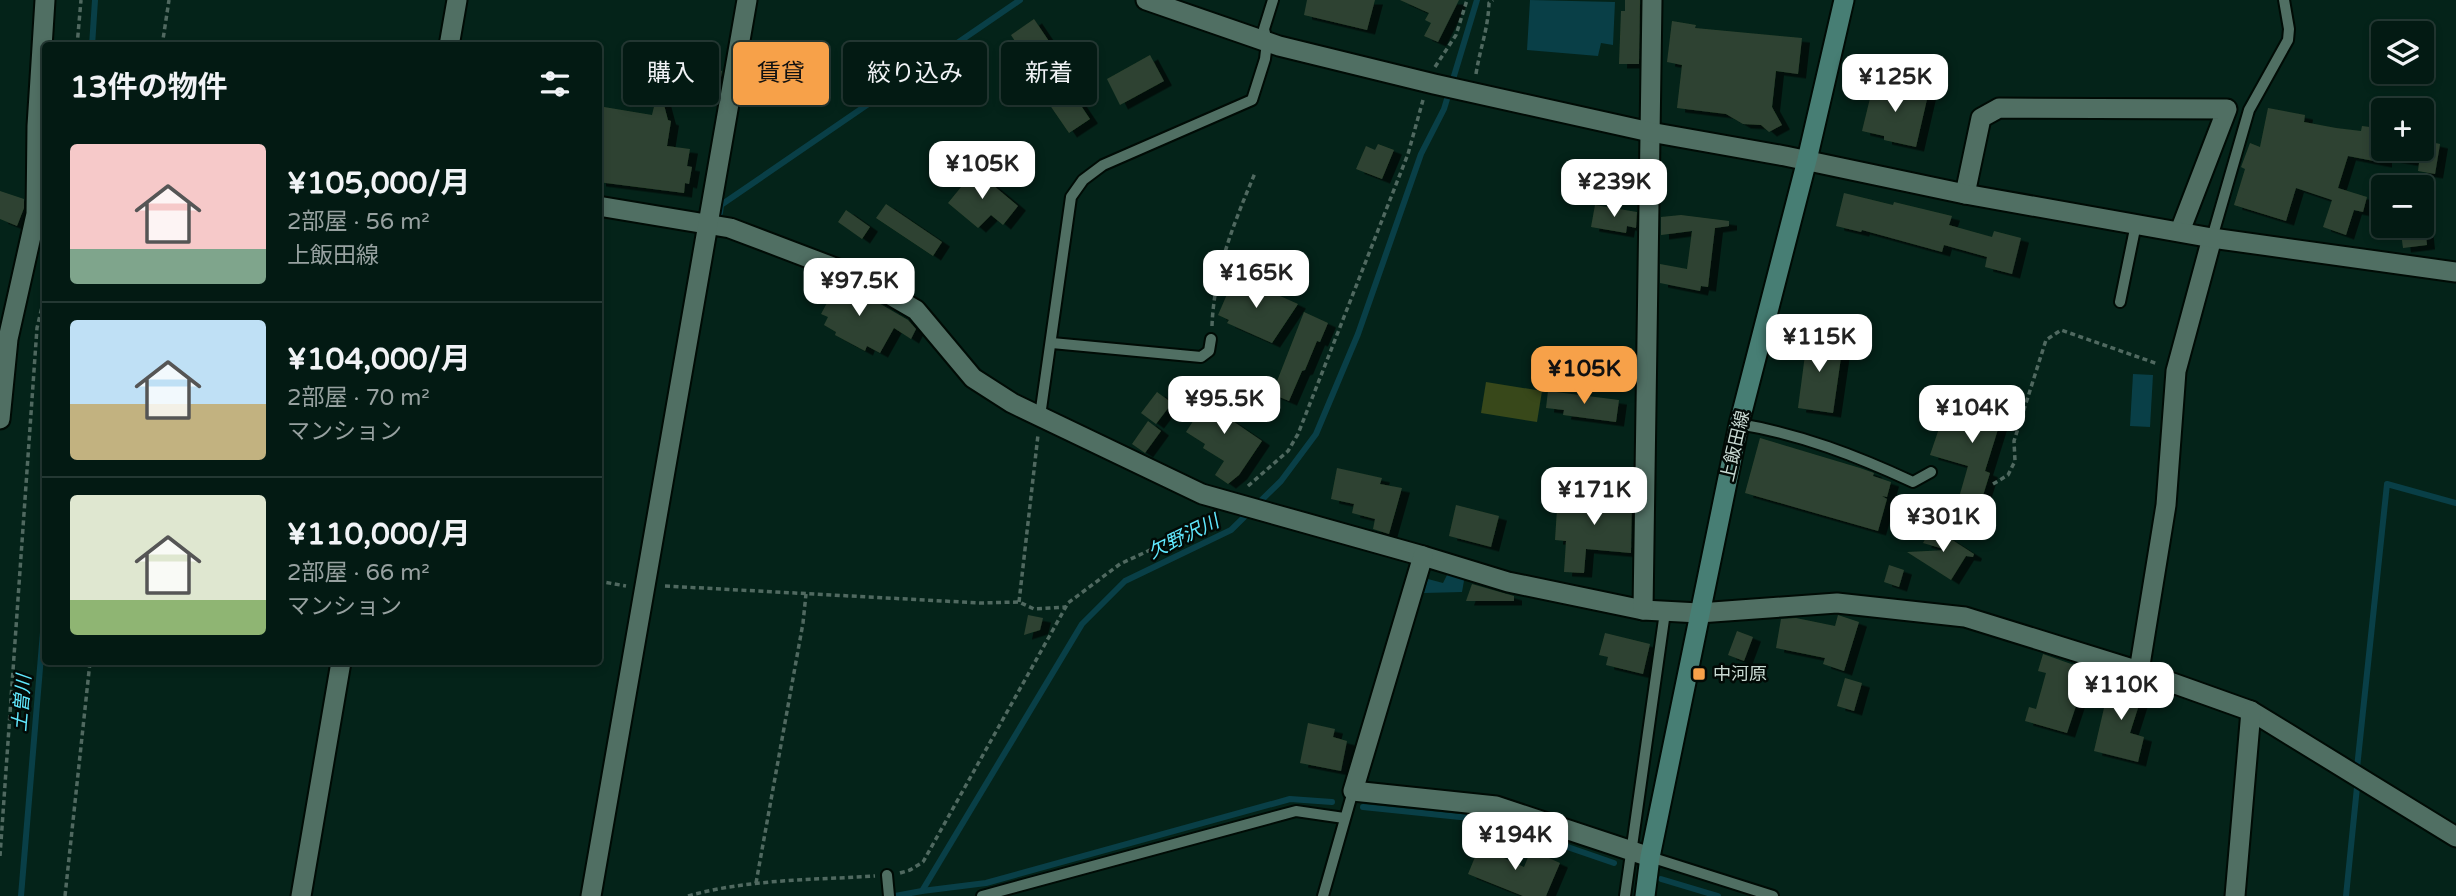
<!DOCTYPE html>
<html lang="ja">
<meta charset="utf-8">
<style>
:root{--surface:#031a13;--page:#0d231c;--text:#f1f3f6;--muted:#97a1a0;--line:#243833;--accent:#f7a149}
body{margin:0;font-family:"Varela Round","Noto Sans JP",sans-serif;background:var(--page);color:var(--text);height:100vh;display:flex;flex-direction:column;font-size:26px;white-space:nowrap}
*{box-sizing:border-box;margin:0}
p{font-size:23px;color:var(--muted)}
.icon{flex:none;width:38px;height:38px;fill:none;stroke:currentColor;stroke-width:2;stroke-linecap:round;stroke-linejoin:round}
.map{position:relative;flex:1;overflow:hidden}
.panel{position:absolute;left:42px;top:42px;width:560px;height:623px;display:flex;flex-direction:column;background:var(--surface);border-radius:7px;box-shadow:0 4px 10px #0003,0 0 0 2px var(--line)}
.panel>*{flex:none}
.guide{position:absolute;left:623px;top:42px;width:665px;height:63px;display:flex;gap:14px}
.fabs{position:absolute;left:2371px;top:21px;display:grid;gap:14px}
.fabs a{display:grid;place-items:center;width:63px;height:63px;border-radius:7px;background:var(--surface);box-shadow:0 4px 10px #0003,0 0 0 2px var(--line);font-size:35px}
.price{position:absolute;translate:-50% -60px;padding:0 16px;border-radius:14px;background:#fff;color:#222;font-size:23px;line-height:46px;filter:drop-shadow(0 2px 4px #0008)}
.price::after{content:'';position:absolute;left:50%;top:42px;width:21px;height:16px;margin-left:-10px;background:inherit;clip-path:polygon(0 0,100% 0,50% 100%)}
.price.current{background:var(--accent);color:#111}
ul{padding:0;list-style:none}
li{display:flex;align-items:center;gap:21px;height:175px;padding:0 28px}
li+li{border-top:2px solid var(--line)}
li span{display:grid;place-items:center;flex:none;width:196px;height:140px;border-radius:7px;color:#555}
li>.icon{margin-inline-start:auto}
span .icon{width:84px;height:84px;fill:#fffc;stroke-width:1}
li b{font-size:30px}
h2{display:flex;justify-content:space-between;align-items:center;height:84px;padding:0 28px;font-size:30px}
.chip{padding:0 24px;border-radius:7px;background:var(--surface);box-shadow:0 4px 10px #0003,0 0 0 2px var(--line);font-size:24px;line-height:63px}
.chip.current{background:var(--accent);color:#111}
.map>svg:first-child{display:block}
.green{fill:#38481a}
.water{fill:#093f47}
.lines{fill:none;stroke-linecap:round;stroke-linejoin:round}
.stream{stroke:#093f47;stroke-width:6}
.building{fill:#2f4330;filter:url(#shadow)}
.service-casing{stroke:#000b05;stroke-width:14}
.minor-casing{stroke:#000b05;stroke-width:23}
.tertiary-casing{stroke:#000b05;stroke-width:23}
.secondary-casing{stroke:#000b05;stroke-width:23}
.path{stroke:#506960;stroke-width:3.5;stroke-dasharray:5 3.5;stroke-linecap:butt}
.service{stroke:#506f63;stroke-width:10}
.minor{stroke:#506f63;stroke-width:19}
.tertiary{stroke:#506f63;stroke-width:19}
.secondary{stroke:#477e74;stroke-width:19}
.poi-dot{fill:#f7a149;stroke:#020a06;stroke-width:2.5}
.labels{text-anchor:middle;stroke-width:5;stroke-linejoin:round;paint-order:stroke}
.street-label{font-size:18px;fill:#c9dad3;stroke:#020a06}
.poi-label{font-size:18px;fill:#c9dad3;stroke:#020a06;text-anchor:start}
.water-label{font-size:19px;font-style:italic;fill:#60e8fe;stroke:#020a06}
</style>
<div class="map">
<svg width="2456" height="896" viewBox="0 0 2456 896">
<defs>
<filter id="shadow"><feDropShadow dx="8" dy="4.5" stdDeviation="0" flood-color="#0009"/></filter>
</defs>
<rect width="100%" height="100%" fill="#042319"/>
<polygon class="green" points="1486,382 1542,391 1537,422 1481,413"/>
<g class="water">
<polygon points="1530,0 1615,2 1613,45 1601,43 1598,56 1527,50"/>
<polygon points="2133,374 2153,375 2150,427 2130,426"/>
<polygon points="1449,571 1465,575 1462,592 1424,593 1428,579 1443,583"/>
</g>
<g class="lines">
<g class="stream">
<polyline points="92,46 95,0"/>
<polyline points="720,213 721,205 1020,0"/>
<polyline points="2357,768 2387,484 2456,503"/>
<polyline points="1363,807 1489,820 1614,863"/>
<polyline points="1661,879 1718,896"/>
<polyline points="922,891 986,883 1290,799 1332,802"/>
<polyline points="21,896 46,596"/>
<polyline points="895,896 922,891 1082,624 1125,581 1231,530 1281,481 1316,434 1358,334 1421,154 1444,109 1477,0"/>
<polyline points="2346,896 2357,787"/>
</g>
</g>
<g class="building">
<polygon points="1307,0 1375,0 1367,30 1304,15"/>
<polygon points="1400,0 1459,0 1438,42 1424,36 1431,23 1425,20 1429,13"/>
<polygon points="1625,0 1640,0 1639,64 1619,64 1621,11 1625,11"/>
<polygon points="1034,19 1055,50 1047,55 1090,119 1069,133 1034,82 1039,78 1011,35"/>
<polygon points="1672,21 1696,25 1695,28 1802,38 1798,74 1776,71 1772,107 1782,125 1769,132 1761,125 1743,124 1726,114 1677,108 1682,65 1667,62"/>
<polygon points="1150,55 1164,81 1120,105 1107,79"/>
<polygon points="673,62 706,70 707,68 722,71 718,95 668,87"/>
<polygon points="1874,82 1928,95 1916,147 1884,140 1884,136 1862,131"/>
<polygon points="659,86 668,120 671,121 667,146 690,149 687,166 692,167 689,184 685,183 684,193 598,182 598,106 652,115"/>
<polygon points="2268,108 2305,115 2304,122 2336,128 2361,131 2362,126 2384,129 2384,163 2348,156 2338,188 2367,197 2363,212 2354,210 2346,235 2323,227 2332,200 2296,188 2286,221 2234,205 2245,169 2241,167 2250,143 2260,147"/>
<polygon points="2422,140 2440,144 2435,174 2418,171 2419,163 2386,157 2387,149 2422,149"/>
<polygon points="1378,144 1394,150 1382,179 1356,169 1366,146 1375,150"/>
<polygon points="975,170 1018,206 1003,225 991,215 978,228 948,203"/>
<polygon points="0,191 24,199 24,208 17,226 0,219"/>
<polygon points="1844,193 1893,205 1894,202 1952,216 1949,225 1992,237 1994,231 2021,238 2012,274 1985,267 1987,257 1944,245 1942,252 1862,230 1861,232 1836,226"/>
<polygon points="886,204 942,242 933,256 876,218"/>
<polygon points="1595,205 1637,212 1636,228 1627,226 1626,233 1591,227"/>
<polygon points="846,210 870,227 862,239 838,222"/>
<polygon points="1681,215 1729,221 1729,226 1715,228 1708,287 1701,286 1700,291 1660,283 1660,264 1687,269 1692,231 1661,235 1661,217"/>
<polygon points="2400,226 2425,226 2427,245 2403,248"/>
<polygon points="820,275 848,289 843,297 865,307 870,298 908,320 916,329 911,339 894,328 880,353 867,346 865,351 835,335 836,332 824,325 828,317 821,314 828,301 811,292"/>
<polygon points="1235,276 1298,304 1272,343 1227,323 1229,320 1218,315"/>
<polygon points="1304,312 1328,323 1320,342 1317,341 1305,370 1302,371 1289,401 1272,394"/>
<polygon points="1798,337 1843,344 1833,413 1798,408 1805,355 1796,354"/>
<polygon points="1216,386 1235,399 1224,415 1262,441 1239,475 1228,484 1215,475 1224,461 1203,448 1205,444 1186,432"/>
<polygon points="1548,391 1619,400 1616,422 1563,415 1564,410 1546,408"/>
<polygon points="1995,391 2012,393 2008,427 1999,426 1985,471 1990,473 1975,521 1954,515 1968,466 1930,455 1947,405 1975,414 1976,395 1995,398"/>
<polygon points="1157,392 1172,403 1156,424 1141,413"/>
<polygon points="1148,421 1161,431 1145,453 1132,444"/>
<polygon points="1760,438 1860,468 1874,473 1873,476 1891,482 1887,497 1882,496 1887,499 1878,531 1745,493"/>
<polygon points="1337,468 1382,478 1380,484 1402,488 1389,534 1373,529 1375,519 1352,513 1354,504 1331,499"/>
<polygon points="1576,492 1632,496 1631,553 1586,549 1584,573 1564,572 1566,541 1555,540 1557,509 1574,510"/>
<polygon points="1456,505 1499,516 1491,547 1449,536"/>
<polygon points="1932,527 1974,554 1973,557 1966,556 1951,580 1907,552 1947,550 1923,543"/>
<polygon points="1889,565 1904,570 1899,587 1884,582"/>
<polygon points="1472,584 1514,596 1514,601 1466,601"/>
<polygon points="1028,615 1043,618 1040,630 1024,635"/>
<polygon points="1838,615 1859,622 1844,671 1823,664 1825,658 1776,648 1781,619 1796,618 1835,626"/>
<polygon points="1737,631 1753,637 1744,661 1728,655"/>
<polygon points="1605,633 1650,644 1643,674 1606,665 1608,657 1599,655"/>
<polygon points="2043,654 2088,670 2067,733 2025,721 2029,707 2036,709 2046,673 2038,671"/>
<polygon points="1845,678 1862,683 1854,711 1837,706"/>
<polygon points="2111,678 2145,686 2130,733 2144,737 2138,762 2094,751"/>
<polygon points="1308,723 1335,729 1333,737 1347,741 1341,771 1300,763"/>
<polygon points="1480,845 1498,853 1497,855 1524,867 1531,850 1560,863 1546,896 1523,896 1468,874"/>
</g>
<g class="lines">
<defs>
<g id="service">
<polyline points="2212,238 2249,110 2288,40 2289,29 2284,0"/>
<polyline points="2120,302 2136,224"/>
<polyline points="1052,343 1201,357 1209,351 1211,339"/>
<polyline points="1040,416 1071,197 1083,180 1103,165 1252,100 1265,59 1267,42 1264,29 1273,0"/>
<path d="M1739,424C1800,434 1857,456 1913,482L1931,472"/>
<polyline points="1650,857 1773,896"/>
<polyline points="887,875 889,896"/>
<polyline points="982,896 1296,811 1344,818"/>
<polyline points="1323,896 1353,791"/>
<polyline points="1625,896 1665,612"/>
</g>
<g id="minor">
<polyline points="449,46 457,0"/>
<polyline points="1965,194 1981,118 1999,108 2227,109 2180,231"/>
<polyline points="598,206 730,228 859,277 916,310 973,378 1012,403 1202,494 1423,556 1508,582 1643,610 1699,613 1837,603 1965,617 2139,671 2251,711 2456,837"/>
<polyline points="0,419 8,339 36,214 37,126 45,0"/>
<polyline points="1423,556 1353,791 1496,806 1650,857"/>
<polyline points="1643,610 1652,0"/>
<polyline points="2139,671 2166,505 2176,371 2212,238"/>
<polyline points="301,896 341,662"/>
<polyline points="591,896 747,0"/>
<polyline points="2235,896 2251,711"/>
</g>
<polyline id="tertiary" points="1146,0 1279,46 1434,84 1650,132 1785,156 1965,194 2212,238 2456,272"/>
<polyline id="secondary" points="1645,896 1650,857 1739,424 1807,160 1844,0"/>
</defs>
<use href="#service" class="service-casing"/>
<use href="#minor" class="minor-casing"/>
<use href="#tertiary" class="tertiary-casing"/>
<use href="#secondary" class="secondary-casing"/>
<g class="path">
<polyline points="77,46 81,0"/>
<polyline points="162,46 169,0"/>
<polyline points="1435,67 1456,35 1467,0"/>
<path d="M1476,74C1480,48 1488,30 1489,3L1493,0"/>
<path d="M1212,326C1214,271 1234,223 1255,173"/>
<polyline points="1993,484 2008,475 2015,461 2014,441 2046,340 2061,330 2158,364"/>
<polyline points="1248,486 1288,451 1298,434 1408,154 1423,100"/>
<polyline points="598,581 626,586"/>
<polyline points="665,586 980,603 1019,602 1034,609 1066,607"/>
<polyline points="1019,602 1038,435"/>
<polyline points="0,856 37,328 46,290"/>
<polyline points="900,873 910,870 923,862 1068,603 1120,564 1206,524 1214,517"/>
<polyline points="756,883 803,623 806,594"/>
<polyline points="65,896 90,662"/>
<path d="M688,896C748,879 813,880 875,876"/>
</g>
<use href="#service" class="service"/>
<use href="#minor" class="minor"/>
<use href="#tertiary" class="tertiary"/>
<use href="#secondary" class="secondary"/>
</g>
<rect class="poi-dot" x="1692" y="667" width="14" height="14" rx="3.5"/>
<g class="labels">
<g class="street-label">
<text transform="translate(1735 446) rotate(-77)" y="6">上飯田線</text>
</g>
<g class="poi-label">
<text x="1713" y="680">中河原</text>
</g>
<g class="water-label">
<text transform="translate(1183 536) rotate(-26)" y="7">欠野沢川</text>
<text transform="translate(21 703) rotate(-85)" y="7">土曽川</text>
</g>
</g>
</svg>
<div class="fabs">
<a><svg class="icon" aria-label="layers" viewBox="0 0 24 24"><path d="M12 4l9 5-9 5-9-5zM3 14l9 5 9-5"/></svg></a>
<a>+</a>
<a>−</a>
</div>
<b class="price" style="left:1895px;top:114px">¥125K</b>
<b class="price" style="left:982px;top:201px">¥105K</b>
<b class="price" style="left:1614px;top:219px">¥239K</b>
<b class="price" style="left:1256px;top:310px">¥165K</b>
<b class="price" style="left:859px;top:318px">¥97.5K</b>
<b class="price" style="left:1819px;top:374px">¥115K</b>
<b class="price current" style="left:1584px;top:406px">¥105K</b>
<b class="price" style="left:1224px;top:436px">¥95.5K</b>
<b class="price" style="left:1972px;top:445px">¥104K</b>
<b class="price" style="left:1594px;top:527px">¥171K</b>
<b class="price" style="left:1943px;top:554px">¥301K</b>
<b class="price" style="left:2121px;top:722px">¥110K</b>
<b class="price" style="left:1515px;top:872px">¥194K</b>
<div class="guide">
<a class="chip">購入</a>
<a class="chip current">賃貸</a>
<a class="chip">絞り込み</a>
<a class="chip">新着</a>
</div>
<section class="panel">
<h2>13件の物件<svg class="icon" aria-label="filters" viewBox="0 0 24 24"><path d="M4 7h16M4 17h16"/><circle cx="9" cy="7" r="2"/><circle cx="15" cy="17" r="2"/></svg></h2>
<ul>
<li><span style="background:linear-gradient(#f6c9c9 75%,#7fa58c 0)"><svg class="icon" aria-label="home" viewBox="0 0 24 24"><path d="M3 11l9-7 9 7M6 9v11h12V9"/></svg></span><div><b>¥105,000/月</b><p>2部屋 · 56 m²</p><p>上飯田線</p></div></li>
<li><span style="background:linear-gradient(#bfe0f5 60%,#c2b280 0)"><svg class="icon" aria-label="home" viewBox="0 0 24 24"><path d="M3 11l9-7 9 7M6 9v11h12V9"/></svg></span><div><b>¥104,000/月</b><p>2部屋 · 70 m²</p><p>マンション</p></div></li>
<li><span style="background:linear-gradient(#dfe7d0 75%,#8fb573 0)"><svg class="icon" aria-label="home" viewBox="0 0 24 24"><path d="M3 11l9-7 9 7M6 9v11h12V9"/></svg></span><div><b>¥110,000/月</b><p>2部屋 · 66 m²</p><p>マンション</p></div></li>
</ul>
</section>
</div>
